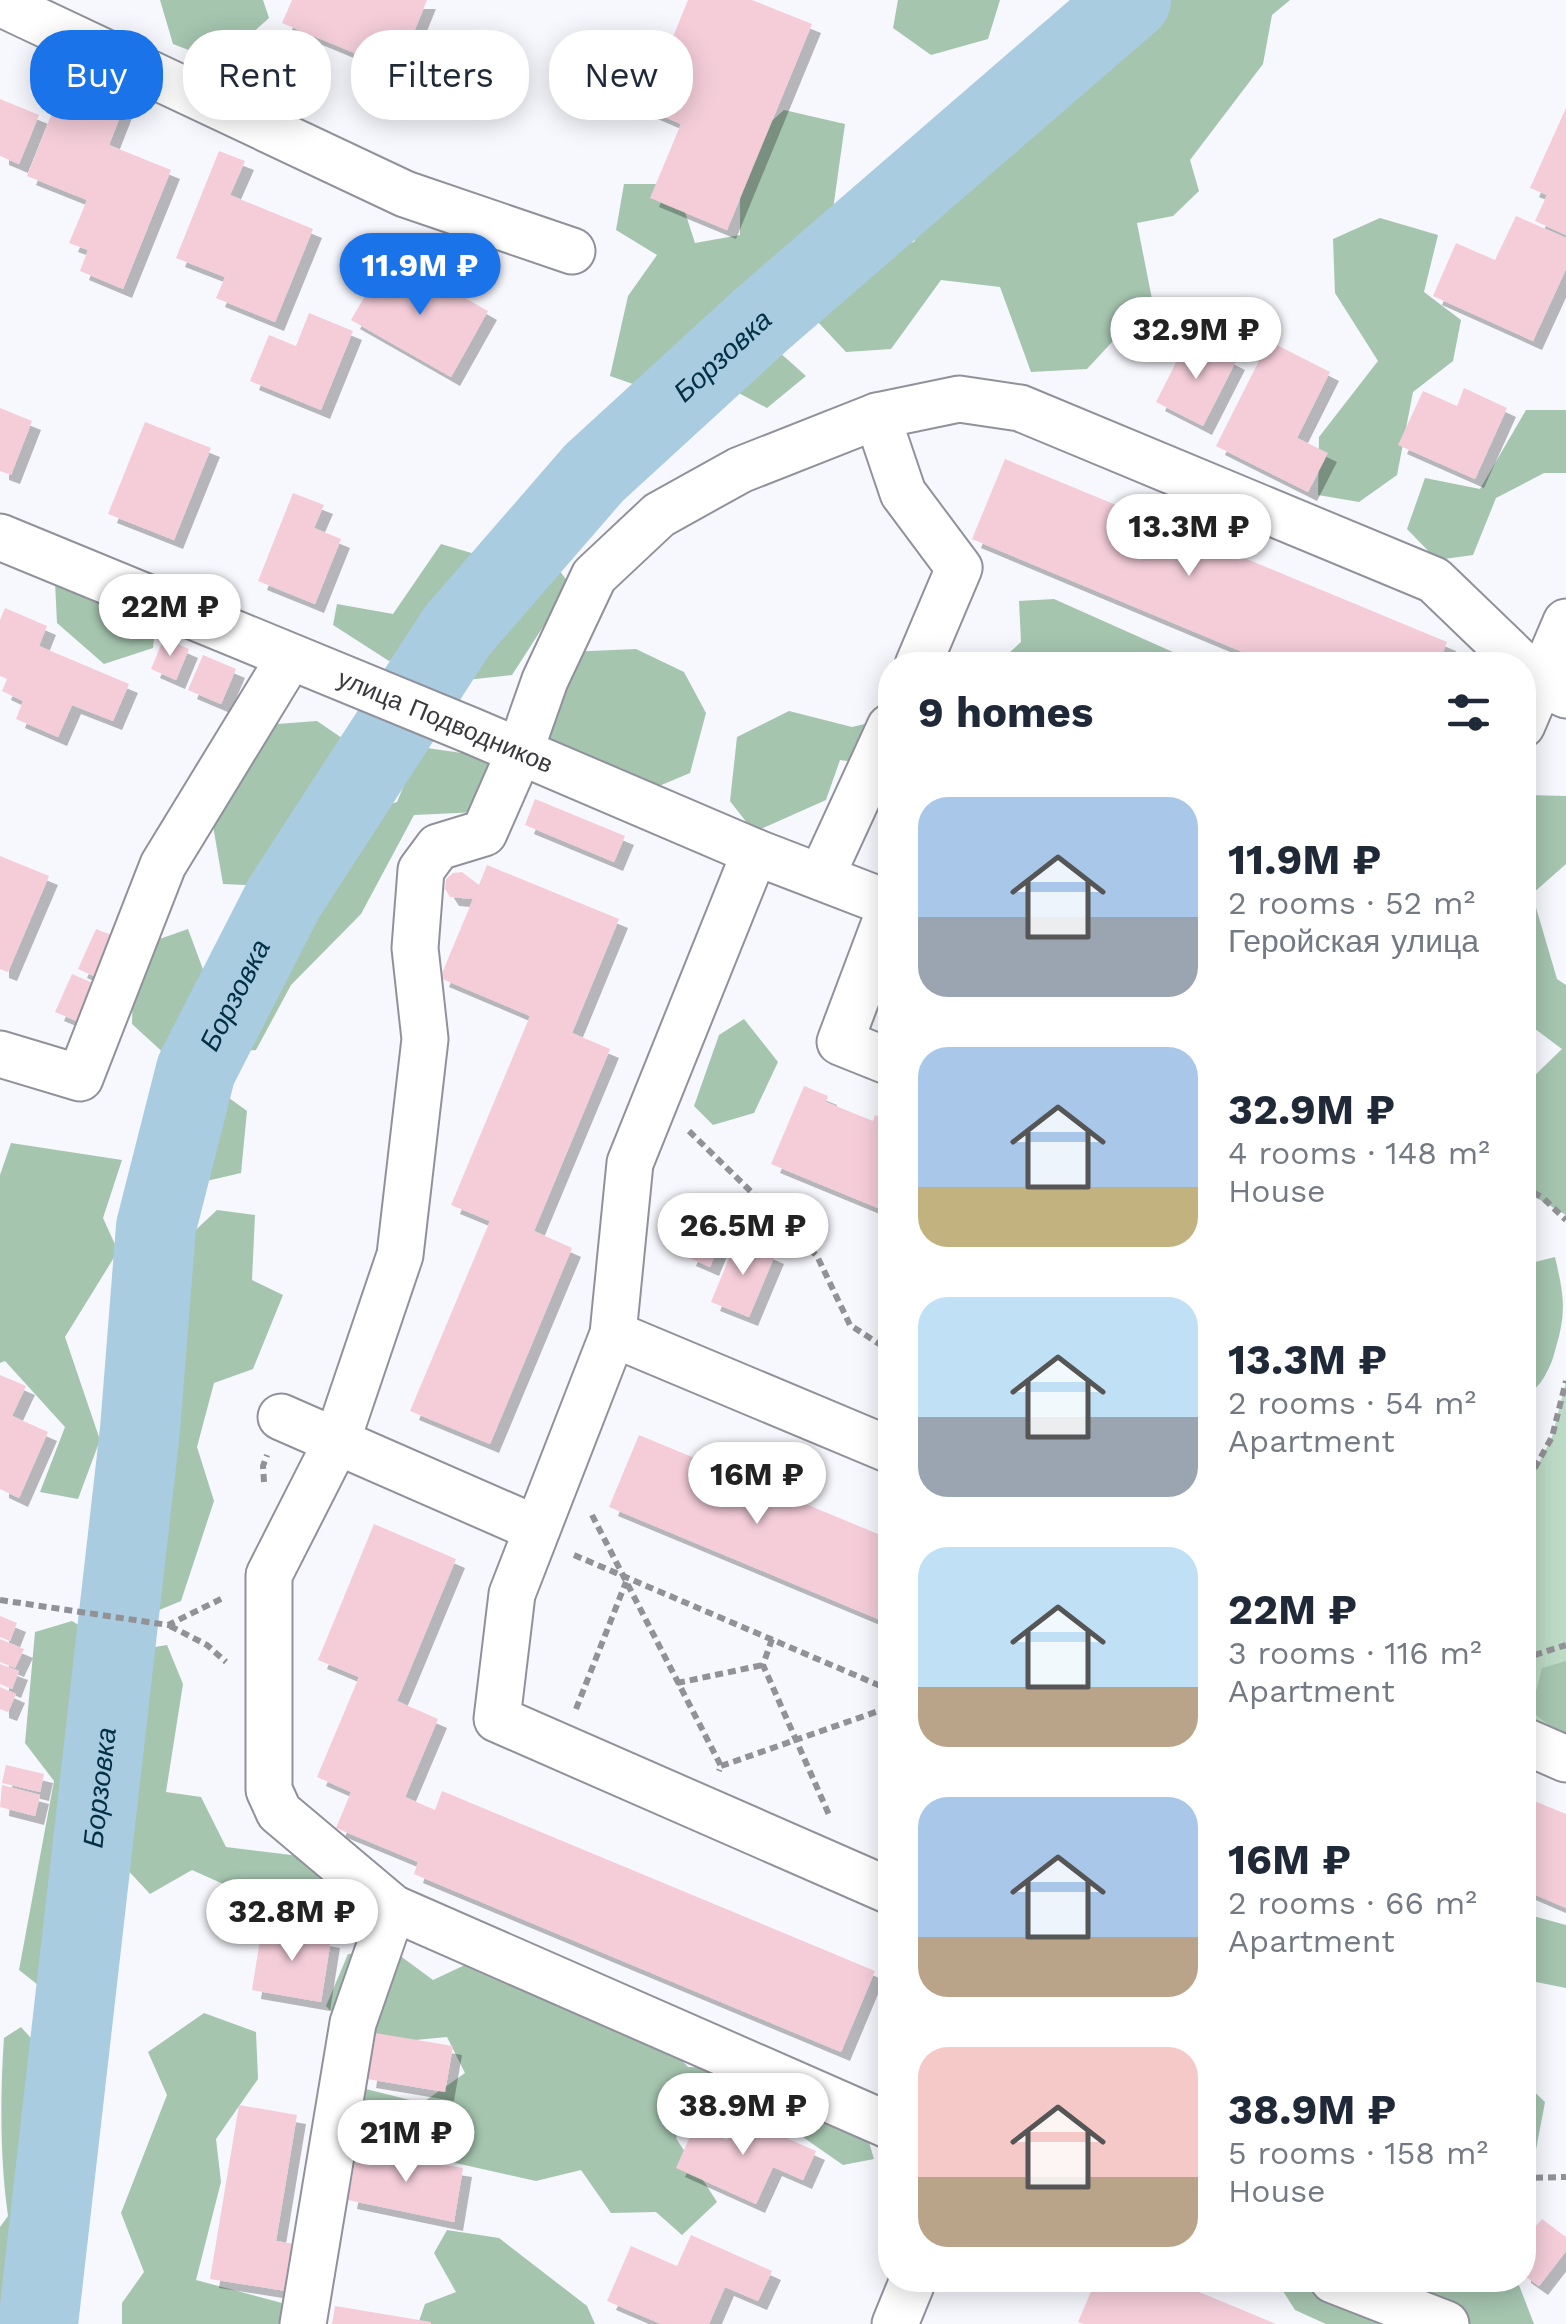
<!DOCTYPE html>
<meta charset="utf-8">
<style>
:root{--surface:#fff;--page:#f6f6f7;--text:#1f2937;--muted:#747a83;--accent:#1a73e8}
body{margin:0;font-family:"Work Sans",sans-serif;background:var(--page);color:var(--text);height:100vh;display:flex;flex-direction:column;font-size:38px;white-space:nowrap}
*{box-sizing:border-box;margin:0}
p{font-size:32px;color:var(--muted)}
.icon{flex:none;width:55px;height:55px;fill:none;stroke:currentColor;stroke-width:2;stroke-linecap:round;stroke-linejoin:round}
.map{position:relative;flex:1;overflow:hidden}
.panel{position:absolute;left:878px;top:652px;width:658px;height:1640px;display:flex;flex-direction:column;background:var(--surface);border-radius:40px;box-shadow:0 5px 25px #0003}
.panel>*{flex:none}
.hud{position:absolute;left:30px;top:30px;width:698px;height:90px;display:flex;gap:20px}
.price{position:absolute;translate:-50% -85px;padding:0 22px;border-radius:35px;background:#fff;color:#222;font-size:32px;line-height:65px;filter:drop-shadow(0 2px 5px #0008)}
.price::after{content:'';position:absolute;left:50%;top:60px;width:30px;height:22px;margin-left:-15px;background:inherit;clip-path:polygon(0 0,100% 0,50% 100%)}
.price.current{background:var(--accent);color:#fff}
ul{padding:0;list-style:none}
li{display:flex;align-items:center;gap:30px;height:250px;padding:0 40px}
li span{display:grid;place-items:center;flex:none;width:280px;height:200px;border-radius:30px;color:#555}
li>.icon{margin-inline-start:auto}
span .icon{width:120px;height:120px;fill:#fffc;stroke-width:1}
li b{font-size:42px}
h2{display:flex;justify-content:space-between;align-items:center;height:120px;padding:0 40px;font-size:42px}
.tag{padding:0 35px;border-radius:40px;background:var(--surface);box-shadow:0 5px 25px #0003;font-size:35px;line-height:90px}
.tag.current{background:var(--accent);color:#fff}
.map>svg:first-child{display:block}
.green{fill:#bcdac5}
.forest{fill:#a5c5af}
.lines{fill:none;stroke-linecap:round;stroke-linejoin:round}
.river{stroke:#aacce0;stroke-width:80}
.building{fill:#f4cdd9;filter:url(#shadow)}
.minor-casing{stroke:#91919c;stroke-width:49}
.path{stroke:#919196;stroke-width:6;stroke-dasharray:8 5;stroke-linecap:butt}
.minor{stroke:#fff;stroke-width:45}
.labels{text-anchor:middle;stroke-width:8;stroke-linejoin:round;paint-order:stroke}
.street-label{font-size:25px;fill:#3a3a3e;stroke:#fff}
.water-label{font-size:28px;font-style:italic;fill:#013046;stroke:#fff}
</style>
<div class="map">
<svg width="1566" height="2324" viewBox="0 0 1566 2324">
<defs>
<filter id="shadow"><feDropShadow dx="9" dy="9" stdDeviation="0" flood-color="#0004"/></filter>
</defs>
<rect width="100%" height="100%" fill="#f7f7fe"/>
<polygon class="green" points="1566,1381 1566,1738 1523,1719 1523,1494 1552,1437"/>
<g class="forest">
<polygon points="160,0 263,0 269,18 220,62 173,44"/>
<polygon points="898,0 1000,0 988,39 931,55 893,28"/>
<polygon points="1153,0 1290,0 1272,15 1263,64 1190,160 1199,191 1173,216 1137,223 1152,299 1087,369 1031,372 1000,287 941,280 891,349 846,352 817,321 857,253 914,242 935,196 965,192 981,140 1060,78 1090,69 1142,7"/>
<polygon points="784,110 845,124 829,238 760,335 806,376 767,408 690,367 650,390 610,376 628,296 657,255 616,230 624,184 676,184 695,243 740,235 740,149"/>
<polygon points="1380,218 1438,235 1424,292 1461,320 1453,361 1413,392 1397,475 1359,502 1318,495 1319,437 1378,361 1335,293 1333,239"/>
<polygon points="1526,410 1566,410 1566,473 1544,473 1496,498 1473,555 1437,560 1407,529 1425,478 1480,489"/>
<polygon points="539,542 570,585 512,675 466,680 438,645 389,661 333,625 337,604 393,614 441,544 485,557"/>
<polygon points="55,582 157,611 153,648 104,664 57,623"/>
<polygon points="1054,599 1202,665 996,665 1021,642 1019,601"/>
<polygon points="636,649 684,672 706,713 690,773 652,789 535,746 567,652"/>
<polygon points="789,711 852,727 890,718 890,767 840,760 826,800 754,832 730,801 737,737"/>
<polygon points="317,721 358,749 355,785 266,886 223,884 212,820 277,724"/>
<polygon points="420,747 483,756 499,784 479,812 414,815 361,914 291,985 256,1050 168,1057 132,1024 134,948 188,929 214,999 260,994 279,931 333,884 357,814 397,802"/>
<polygon points="1525,795 1566,796 1566,864 1532,894 1557,979 1566,985 1566,1215 1523,1190 1523,1079 1534,1076 1562,1049 1523,1020 1522,798"/>
<polygon points="744,1019 778,1062 754,1113 713,1125 694,1106 719,1035"/>
<polygon points="225,1095 247,1111 241,1173 198,1183 153,1152 177,1101"/>
<polygon points="11,1143 122,1160 103,1218 118,1251 65,1337 100,1440 78,1499 40,1492 65,1427 5,1361 0,1363 0,1175"/>
<polygon points="217,1210 255,1215 252,1280 283,1295 253,1369 214,1383 197,1447 214,1501 181,1601 152,1613 132,1589 164,1482 149,1442 170,1254"/>
<path d="M1555,1257C1566,1304 1566,1315 1552,1361C1544,1379 1540,1387 1523,1397V1265Z"/>
<polygon points="72,1621 107,1643 83,1738 60,1793 79,1835 65,1973 42,1988 19,1970 54,1781 25,1743 35,1632"/>
<polygon points="167,1645 183,1684 166,1792 201,1797 226,1847 308,1857 332,1890 299,1918 192,1870 150,1894 108,1849 139,1788 120,1721 130,1651"/>
<polygon points="1566,1661 1566,1739 1531,1711 1542,1668"/>
<polygon points="1522,1913 1566,1925 1566,1988 1536,1982 1523,1966"/>
<polygon points="395,1952 433,1980 484,1956 647,2022 688,2067 751,2069 864,2125 874,2159 843,2165 797,2133 694,2110 676,2138 717,2202 682,2235 656,2212 611,2213 581,2170 536,2181 371,2144 340,2120 362,2088 422,2103 465,2073 447,2037 362,2045 326,2006 348,1954"/>
<polygon points="204,2013 256,2032 258,2079 216,2139 221,2182 196,2280 282,2303 281,2324 122,2324 122,2303 144,2272 121,2213 167,2095 148,2052"/>
<path d="M21,2027L37,2045L25,2130L40,2195L27,2286L15,2324H0V2227L8,2216C0,2160 0,2095 4,2038Z"/>
<polygon points="1522,2080 1545,2102 1531,2176 1523,2183"/>
<polygon points="447,2230 499,2238 587,2306 595,2324 418,2324 425,2304 456,2292 434,2253"/>
<polygon points="1276,2280 1517,2280 1534,2324 1326,2324 1295,2310"/>
</g>
<g class="lines">
<path class="river" id="s1" d="M38,2324L140,1430L156,1227L196,1070L284,898L457,631L594,473L761,320L1131,0"/>
</g>
<g class="building">
<polygon points="292,0 427,0 398,71 282,23"/>
<polygon points="688,0 752,0 812,24 727,230 650,198 681,124 644,108"/>
<polygon points="65,80 125,104 109,145 171,170 123,289 80,271 88,250 69,243 87,200 27,176"/>
<polygon points="0,99 39,115 19,164 0,156"/>
<polygon points="1566,108 1566,235 1535,221 1547,195 1530,188"/>
<polygon points="219,151 245,161 230,195 313,229 275,322 216,298 225,277 176,258"/>
<polygon points="1516,216 1566,238 1566,269 1533,341 1433,296 1456,243 1495,260"/>
<polygon points="384,263 414,279 418,271 488,311 451,377 351,320"/>
<polygon points="309,313 353,331 321,410 250,381 269,335 296,346"/>
<polygon points="1189,337 1236,361 1203,426 1156,402"/>
<polygon points="1269,341 1330,372 1297,438 1328,453 1308,492 1216,446"/>
<polygon points="1464,388 1507,408 1475,479 1398,445 1423,391 1457,406"/>
<polygon points="0,408 32,421 11,475 0,471"/>
<polygon points="145,422 211,448 174,540 108,514"/>
<polygon points="1005,459 1447,642 1438,665 1274,665 972,539"/>
<polygon points="293,493 324,505 314,528 341,539 315,604 258,581"/>
<polygon points="5,608 47,626 39,646 129,684 113,721 72,705 58,737 16,719 23,701 2,691 7,679 0,676 0,620"/>
<polygon points="164,638 189,649 176,680 151,669"/>
<polygon points="203,655 236,669 221,704 188,690"/>
<polygon points="535,799 625,836 614,862 525,825"/>
<polygon points="0,856 49,876 8,972 0,969"/>
<polygon points="487,865 619,919 572,1033 610,1049 534,1231 572,1248 490,1444 410,1411 490,1221 451,1205 530,1016 440,978 473,899 450,897 445,889 446,879 453,873 462,872 479,885"/>
<polygon points="96,929 114,936 96,977 78,969"/>
<polygon points="72,974 95,984 79,1022 55,1012"/>
<polygon points="804,1086 828,1096 826,1102 873,1121 875,1115 890,1121 890,1213 771,1164"/>
<polygon points="701,1223 724,1233 710,1267 687,1257"/>
<polygon points="737,1239 775,1255 749,1317 711,1302"/>
<polygon points="0,1375 26,1386 12,1416 48,1432 19,1498 0,1489"/>
<polygon points="639,1435 890,1539 890,1624 609,1507"/>
<polygon points="374,1524 456,1559 397,1701 438,1719 405,1797 435,1810 442,1791 875,1971 841,2052 414,1874 418,1862 336,1828 351,1792 317,1777 359,1677 318,1660"/>
<polygon points="0,1616 17,1623 10,1641 0,1637"/>
<polygon points="0,1639 24,1649 15,1668 0,1662"/>
<polygon points="0,1664 19,1671 12,1689 0,1684"/>
<polygon points="0,1687 16,1694 8,1712 0,1709"/>
<polygon points="6,1765 44,1774 40,1792 2,1783"/>
<polygon points="2,1785 40,1795 35,1816 0,1807"/>
<polygon points="1522,1796 1566,1814 1566,1908 1522,1889"/>
<polygon points="262,1927 331,1939 321,2002 252,1990"/>
<polygon points="375,2033 453,2046 445,2092 367,2079"/>
<polygon points="239,2105 297,2115 276,2241 294,2244 286,2291 210,2279"/>
<polygon points="738,2117 816,2151 803,2180 773,2167 756,2204 676,2168 695,2125 727,2140"/>
<polygon points="357,2151 463,2168 454,2222 348,2200"/>
<polygon points="1542,2219 1566,2237 1566,2251 1539,2286 1522,2274 1522,2241"/>
<polygon points="691,2235 772,2271 758,2301 725,2287 709,2324 661,2324 607,2301 631,2246 677,2266"/>
<polygon points="1096,2280 1170,2280 1276,2324 1084,2324 1078,2322"/>
<polygon points="335,2306 431,2322 431,2324 332,2324"/>
</g>
<g class="lines">
<defs>
<g id="minor">
<polyline points="0,3 405,194 572,251"/>
<polyline points="877,416 903,493 959,568 918,665"/>
<path id="s2" d="M0,537L472,731L755,852L890,904"/>
<polyline points="1522,725 1566,622"/>
<polyline points="755,852 630,1163 613,1334 512,1594 497,1719 890,1891"/>
<polyline points="821,877 890,727"/>
<polyline points="890,909 840,1042 890,1062"/>
<polyline points="0,1054 80,1078 163,865 290,657"/>
<polyline points="613,1334 890,1450"/>
<polyline points="281,1417 537,1529"/>
<polyline points="1522,1740 1566,1759"/>
<polyline points="890,2126 393,1908 279,1812 269,1790 269,1575 337,1441 400,1255 425,1039 415,948 421,870 438,847 484,833 520,751 545,680 594,576 659,515 740,470 877,416 959,399 1020,408 1434,580 1541,683 1566,695"/>
<polyline points="1333,2280 1446,2324"/>
<polyline points="303,2324 353,2023 393,1908"/>
<polyline points="895,2324 913,2280"/>
</g>
</defs>
<use href="#minor" class="minor-casing"/>
<g class="path">
<polyline points="689,1131 817,1256 850,1325 890,1351"/>
<polyline points="1522,1186 1543,1198 1566,1220"/>
<polyline points="264,1482 263,1466 267,1455"/>
<polyline points="1522,1491 1552,1437 1566,1381"/>
<polyline points="592,1515 721,1766 719,1771"/>
<polyline points="574,1555 890,1690"/>
<polyline points="0,1600 168,1625 225,1597"/>
<polyline points="170,1626 207,1645 226,1662"/>
<polyline points="772,1639 763,1665 830,1817"/>
<polyline points="1522,1659 1566,1645"/>
<polyline points="677,1683 763,1665"/>
<polyline points="576,1709 626,1582"/>
<polyline points="721,1766 890,1707"/>
<polyline points="1522,2178 1566,2177"/>
</g>
<use href="#minor" class="minor"/>
</g>
<g class="labels">
<g class="street-label">
<text dy="9" stroke="none"><textPath href="#s2" startOffset="482">улица Подводников</textPath></text>
</g>
<g class="water-label">
<text dy="10" stroke="none"><textPath href="#s1" startOffset="2160">Борзовка</textPath></text>
<text dy="10" stroke="none"><textPath href="#s1" startOffset="1350">Борзовка</textPath></text>
<text dy="10" stroke="none"><textPath href="#s1" startOffset="540">Борзовка</textPath></text>
</g>
</g>
</svg>
<b class="price current" style="left:420px;top:318px">11.9M ₽</b>
<b class="price" style="left:1196px;top:382px">32.9M ₽</b>
<b class="price" style="left:1189px;top:579px">13.3M ₽</b>
<b class="price" style="left:170px;top:659px">22M ₽</b>
<b class="price" style="left:743px;top:1278px">26.5M ₽</b>
<b class="price" style="left:757px;top:1527px">16M ₽</b>
<b class="price" style="left:292px;top:1964px">32.8M ₽</b>
<b class="price" style="left:743px;top:2158px">38.9M ₽</b>
<b class="price" style="left:406px;top:2185px">21M ₽</b>
<div class="hud">
<a class="tag current">Buy</a>
<a class="tag">Rent</a>
<a class="tag">Filters</a>
<a class="tag">New</a>
</div>
<section class="panel">
<h2>9 homes<svg class="icon" aria-label="filters" viewBox="0 0 24 24"><path d="M4 7h16M4 17h16"/><circle cx="9" cy="7" r="2"/><circle cx="15" cy="17" r="2"/></svg></h2>
<ul>
<li><span style="background:linear-gradient(#a9c7e8 60%,#9aa5b1 0)"><svg class="icon" aria-label="home" viewBox="0 0 24 24"><path d="M3 11l9-7 9 7M6 9v11h12V9"/></svg></span><div><b>11.9M ₽</b><p>2 rooms · 52 m²</p><p>Геройская улица</p></div></li>
<li><span style="background:linear-gradient(#a9c7e8 70%,#c2b280 0)"><svg class="icon" aria-label="home" viewBox="0 0 24 24"><path d="M3 11l9-7 9 7M6 9v11h12V9"/></svg></span><div><b>32.9M ₽</b><p>4 rooms · 148 m²</p><p>House</p></div></li>
<li><span style="background:linear-gradient(#bfe0f5 60%,#9aa5b1 0)"><svg class="icon" aria-label="home" viewBox="0 0 24 24"><path d="M3 11l9-7 9 7M6 9v11h12V9"/></svg></span><div><b>13.3M ₽</b><p>2 rooms · 54 m²</p><p>Apartment</p></div></li>
<li><span style="background:linear-gradient(#bfe0f5 70%,#b9a48a 0)"><svg class="icon" aria-label="home" viewBox="0 0 24 24"><path d="M3 11l9-7 9 7M6 9v11h12V9"/></svg></span><div><b>22M ₽</b><p>3 rooms · 116 m²</p><p>Apartment</p></div></li>
<li><span style="background:linear-gradient(#a9c7e8 70%,#b9a48a 0)"><svg class="icon" aria-label="home" viewBox="0 0 24 24"><path d="M3 11l9-7 9 7M6 9v11h12V9"/></svg></span><div><b>16M ₽</b><p>2 rooms · 66 m²</p><p>Apartment</p></div></li>
<li><span style="background:linear-gradient(#f6c9c9 65%,#b9a48a 0)"><svg class="icon" aria-label="home" viewBox="0 0 24 24"><path d="M3 11l9-7 9 7M6 9v11h12V9"/></svg></span><div><b>38.9M ₽</b><p>5 rooms · 158 m²</p><p>House</p></div></li>
</ul>
</section>
</div>
